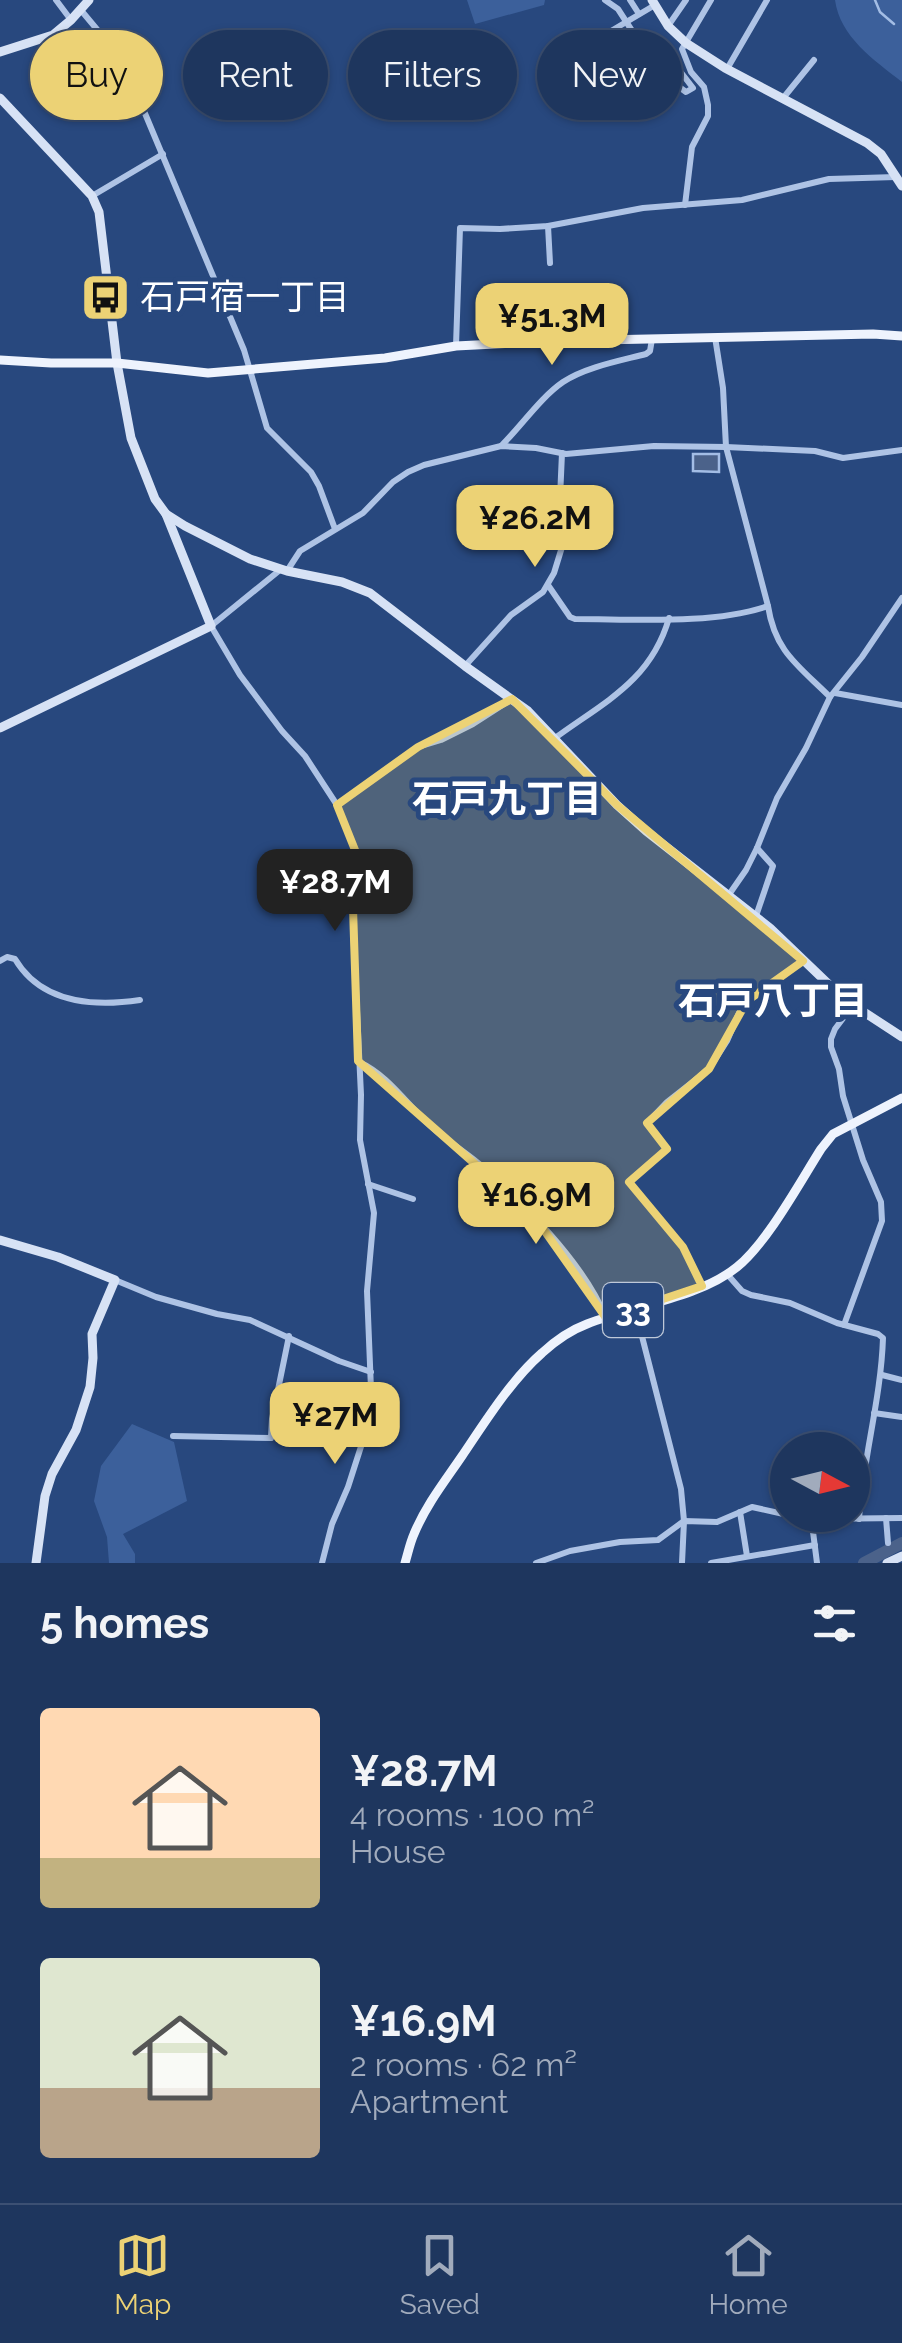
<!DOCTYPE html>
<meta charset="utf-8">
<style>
:root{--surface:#1e365e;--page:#263e64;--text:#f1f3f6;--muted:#a1abbc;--line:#3c5073;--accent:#ecd275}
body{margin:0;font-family:Raleway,"Noto Sans JP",sans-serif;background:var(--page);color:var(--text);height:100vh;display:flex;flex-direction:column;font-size:38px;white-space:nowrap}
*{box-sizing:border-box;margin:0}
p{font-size:32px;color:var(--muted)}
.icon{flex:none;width:55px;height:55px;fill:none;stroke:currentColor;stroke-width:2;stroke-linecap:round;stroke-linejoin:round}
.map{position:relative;height:1563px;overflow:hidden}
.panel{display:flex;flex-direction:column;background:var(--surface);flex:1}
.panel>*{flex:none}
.guide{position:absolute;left:30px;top:30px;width:842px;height:90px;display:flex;gap:20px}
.needle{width:65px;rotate:97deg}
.controls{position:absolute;left:770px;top:1432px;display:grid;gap:20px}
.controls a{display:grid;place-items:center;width:100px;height:100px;border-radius:50%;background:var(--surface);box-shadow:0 2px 8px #0004,0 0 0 2px var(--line);font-size:50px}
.price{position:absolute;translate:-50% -85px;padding:0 22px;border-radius:20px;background:var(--accent);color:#111;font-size:32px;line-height:65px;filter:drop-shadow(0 2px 5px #0008)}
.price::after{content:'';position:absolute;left:50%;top:60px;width:30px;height:22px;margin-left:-15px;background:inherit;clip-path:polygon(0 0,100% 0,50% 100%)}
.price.on{background:#222;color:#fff}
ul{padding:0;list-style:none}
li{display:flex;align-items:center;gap:30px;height:250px;padding:0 40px}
li span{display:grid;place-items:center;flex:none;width:280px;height:200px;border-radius:10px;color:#555}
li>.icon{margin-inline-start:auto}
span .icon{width:120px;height:120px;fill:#fffc;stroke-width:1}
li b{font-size:42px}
h2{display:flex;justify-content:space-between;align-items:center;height:120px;padding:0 40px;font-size:42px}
.tag{padding:0 35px;border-radius:45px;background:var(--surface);box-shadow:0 2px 8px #0004,0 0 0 2px var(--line);font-size:35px;line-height:90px}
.tag.on{background:var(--accent);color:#111}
.tabs{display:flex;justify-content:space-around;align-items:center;height:140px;border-top:2px solid var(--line);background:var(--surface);font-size:28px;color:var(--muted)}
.tabs a{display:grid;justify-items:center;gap:5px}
.tabs .on{color:var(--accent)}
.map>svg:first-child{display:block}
.green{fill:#3c609b}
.water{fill:#4b628a;stroke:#a3bde5;stroke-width:2.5}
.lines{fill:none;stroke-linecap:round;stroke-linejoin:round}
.stream{stroke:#a3bde5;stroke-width:2.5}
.river{stroke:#4b628a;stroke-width:12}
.street{stroke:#aec3e5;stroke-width:6}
.secondary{stroke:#d7e2f5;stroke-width:9}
.primary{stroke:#eef3fd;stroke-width:9}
.marked{fill:#ecd275;fill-opacity:0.2;stroke:#ecd275;stroke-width:8;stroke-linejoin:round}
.labels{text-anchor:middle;stroke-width:10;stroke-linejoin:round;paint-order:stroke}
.shield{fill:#28487e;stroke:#bec8d8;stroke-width:2.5}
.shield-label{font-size:32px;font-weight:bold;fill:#fff}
.poi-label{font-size:35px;fill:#fff;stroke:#28487e;text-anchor:start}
.neighbourhood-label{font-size:38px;font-weight:bold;fill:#fff;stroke:#28487e}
</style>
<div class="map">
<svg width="902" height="1563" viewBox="0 0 902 1563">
<rect width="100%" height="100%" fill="#28487e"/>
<g class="green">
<polygon points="467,0 545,0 544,5 475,24"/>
<path d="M835,0H902V82C874,60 840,37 835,0Z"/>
<polygon points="132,1424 174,1442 187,1501 123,1534 135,1554 135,1563 109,1563 107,1537 94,1501 101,1466"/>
</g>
<polygon class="water" points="693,454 719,454 719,472 693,471"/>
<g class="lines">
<polyline class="stream" points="875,0 880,12 894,24"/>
<polyline class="river" points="864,1563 902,1543"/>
<g class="street">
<polyline points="56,0 71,20"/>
<polyline points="605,0 618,9 647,54 667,78 686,92 693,88 676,66"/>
<polyline points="630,0 639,14"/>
<polyline points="80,9 100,33 131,80 244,350 267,428 311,472 319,486 335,529"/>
<polyline points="668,26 686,0"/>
<polyline points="606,34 655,5"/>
<polyline points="727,69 767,0"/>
<polyline points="784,97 814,60"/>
<polyline points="92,196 163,154"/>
<polyline points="685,205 692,147 708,116 708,105 704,87 691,72 682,49 711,0"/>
<polyline points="548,226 550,263"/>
<path d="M715,337L723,388L726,447L768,606C775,652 799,666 830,697"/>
<polyline points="456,346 460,228 500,229 548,226 643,208 742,200 829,179 896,177"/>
<path d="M502,445C522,425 541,397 563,382C586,367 619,361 646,354L650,351L652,339"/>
<polyline points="280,570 211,626 240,675 282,731 305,756 337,805 361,865 361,880 353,908 353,926 361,1095 360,1140 374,1213 367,1291 371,1389 366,1431 348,1487 332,1524 322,1563"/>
<polyline points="287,571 300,551 363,513 393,482 408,472 424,465 501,446 536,448 566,454 654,446 726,447 815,451 843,458 902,450"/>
<path d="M548,585L570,617L575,619C634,619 713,625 768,606"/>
<polyline points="465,666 511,615 543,592 554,573 562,547 560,498 562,453"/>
<polyline points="835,693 902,705"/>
<path d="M555,738C604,702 651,681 669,618"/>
<polyline points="337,805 418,747 441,740 473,724 512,699"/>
<polyline points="728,896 746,870 757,848 777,798 806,748 830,697 862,657 902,598"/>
<polyline points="756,916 773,866 757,848"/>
<path d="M0,961L7,957L15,959C41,1003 93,1007 140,1000"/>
<path d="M359,1062C390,1076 409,1108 434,1129C450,1143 468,1154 484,1168C526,1206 585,1265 606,1318"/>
<polyline points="368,1184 413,1199"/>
<path d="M727,1274L742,1291L751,1295L790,1303L837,1323L878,1334L883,1338C881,1399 863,1458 859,1519"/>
<polyline points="115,1280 156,1297 217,1314 250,1320 339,1361 371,1372"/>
<polyline points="702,1286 683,1247 629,1182 667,1149 647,1123 667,1102 709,1069 727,1041 739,1013 747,1001 803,961"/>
<polyline points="635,1309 681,1489 684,1521 682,1563"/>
<polyline points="844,1325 882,1221 881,1202 863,1160 843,1096 839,1069 831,1047 831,1039 835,1029 853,1005"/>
<polyline points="882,1375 902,1380"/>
<polyline points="874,1413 902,1417"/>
<polyline points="173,1436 271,1438 272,1419 289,1336"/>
<polyline points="740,1512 747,1556"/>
<polyline points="789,1515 811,1519 902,1518"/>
<polyline points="811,1516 817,1563"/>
<polyline points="886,1518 888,1543"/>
<polyline points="536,1563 570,1551 620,1542 658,1540 684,1521 717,1522 752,1507 788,1515"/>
<polyline points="711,1563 815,1545"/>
</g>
<g class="secondary">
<polyline points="652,0 668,26 686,43 725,68 867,143 881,154 902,186"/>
<polyline points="0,52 53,35 71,20 89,0"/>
<polyline points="0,98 92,196 99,212 117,363 131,438 155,499 166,514 185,526 250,559 287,571 342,582 370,593 465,666 528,711 617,805 646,831 770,928 844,999 902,1037"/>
<polyline points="0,728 211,626 166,514"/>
<polyline points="0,1240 58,1257 115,1280 92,1334 93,1358 90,1387 76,1430 52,1474 45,1496 36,1563"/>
<polyline points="887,1563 902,1556"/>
</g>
<g class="primary">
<polyline points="0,360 51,363 117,363 208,373 385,358 456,346 555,341 873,334 902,336"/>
<path d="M405,1563C408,1553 410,1543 414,1534C426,1505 445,1481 462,1456C485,1422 511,1380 542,1353C555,1341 571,1330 587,1324C632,1306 699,1298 737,1267C767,1243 800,1182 821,1149L833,1134L902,1098"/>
</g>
</g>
<path class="marked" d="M512,699L617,805L803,961L747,1001L709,1069L647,1123L667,1149L629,1182L683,1247L702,1286L606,1318L534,1216L358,1061L353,908L361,865L337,805L418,747Z"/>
<defs>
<symbol id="bus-square" viewBox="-11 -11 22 22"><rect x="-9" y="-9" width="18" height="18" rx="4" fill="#ecd275" stroke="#28487e"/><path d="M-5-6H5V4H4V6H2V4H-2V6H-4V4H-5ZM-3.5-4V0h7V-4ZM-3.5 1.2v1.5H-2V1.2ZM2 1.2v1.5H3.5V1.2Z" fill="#111"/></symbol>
</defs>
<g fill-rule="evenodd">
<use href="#bus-square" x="78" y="270" width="55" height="55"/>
</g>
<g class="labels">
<rect class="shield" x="603" y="1283" width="60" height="54" rx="8"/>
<g class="shield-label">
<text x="633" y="1321">33</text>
</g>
<g class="poi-label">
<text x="140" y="309">石戸宿一丁目</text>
</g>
<g class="neighbourhood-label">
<text x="507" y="812">石戸九丁目</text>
<text x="773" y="1014">石戸八丁目</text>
</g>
</g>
</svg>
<div class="controls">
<a><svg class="needle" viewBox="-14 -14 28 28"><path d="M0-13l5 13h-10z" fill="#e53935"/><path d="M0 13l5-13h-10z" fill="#a1abbc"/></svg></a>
</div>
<b class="price" style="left:552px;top:368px">¥51.3M</b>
<b class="price" style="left:535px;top:570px">¥26.2M</b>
<b class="price on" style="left:335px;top:934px">¥28.7M</b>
<b class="price" style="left:536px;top:1247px">¥16.9M</b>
<b class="price" style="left:335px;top:1467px">¥27M</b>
<div class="guide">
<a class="tag on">Buy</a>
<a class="tag">Rent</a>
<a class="tag">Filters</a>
<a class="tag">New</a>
</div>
</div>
<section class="panel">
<h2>5 homes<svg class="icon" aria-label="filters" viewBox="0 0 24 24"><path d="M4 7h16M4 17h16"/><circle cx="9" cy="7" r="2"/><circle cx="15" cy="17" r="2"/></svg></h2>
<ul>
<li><span style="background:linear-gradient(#ffd9b3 75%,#c2b280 0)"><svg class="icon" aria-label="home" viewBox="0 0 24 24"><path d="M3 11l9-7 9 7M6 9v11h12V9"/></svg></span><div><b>¥28.7M</b><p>4 rooms · 100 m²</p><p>House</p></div></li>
<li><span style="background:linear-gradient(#dfe7d0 65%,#b9a48a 0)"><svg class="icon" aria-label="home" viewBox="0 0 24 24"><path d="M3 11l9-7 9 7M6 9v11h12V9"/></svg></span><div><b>¥16.9M</b><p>2 rooms · 62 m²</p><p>Apartment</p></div></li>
</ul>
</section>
<nav class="tabs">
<a class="on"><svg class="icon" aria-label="map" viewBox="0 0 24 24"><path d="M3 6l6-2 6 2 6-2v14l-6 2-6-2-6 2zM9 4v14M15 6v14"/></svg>Map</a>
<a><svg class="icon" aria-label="saved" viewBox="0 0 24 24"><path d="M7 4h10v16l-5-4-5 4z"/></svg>Saved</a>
<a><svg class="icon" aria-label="home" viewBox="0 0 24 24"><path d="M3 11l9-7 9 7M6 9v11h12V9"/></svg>Home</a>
</nav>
